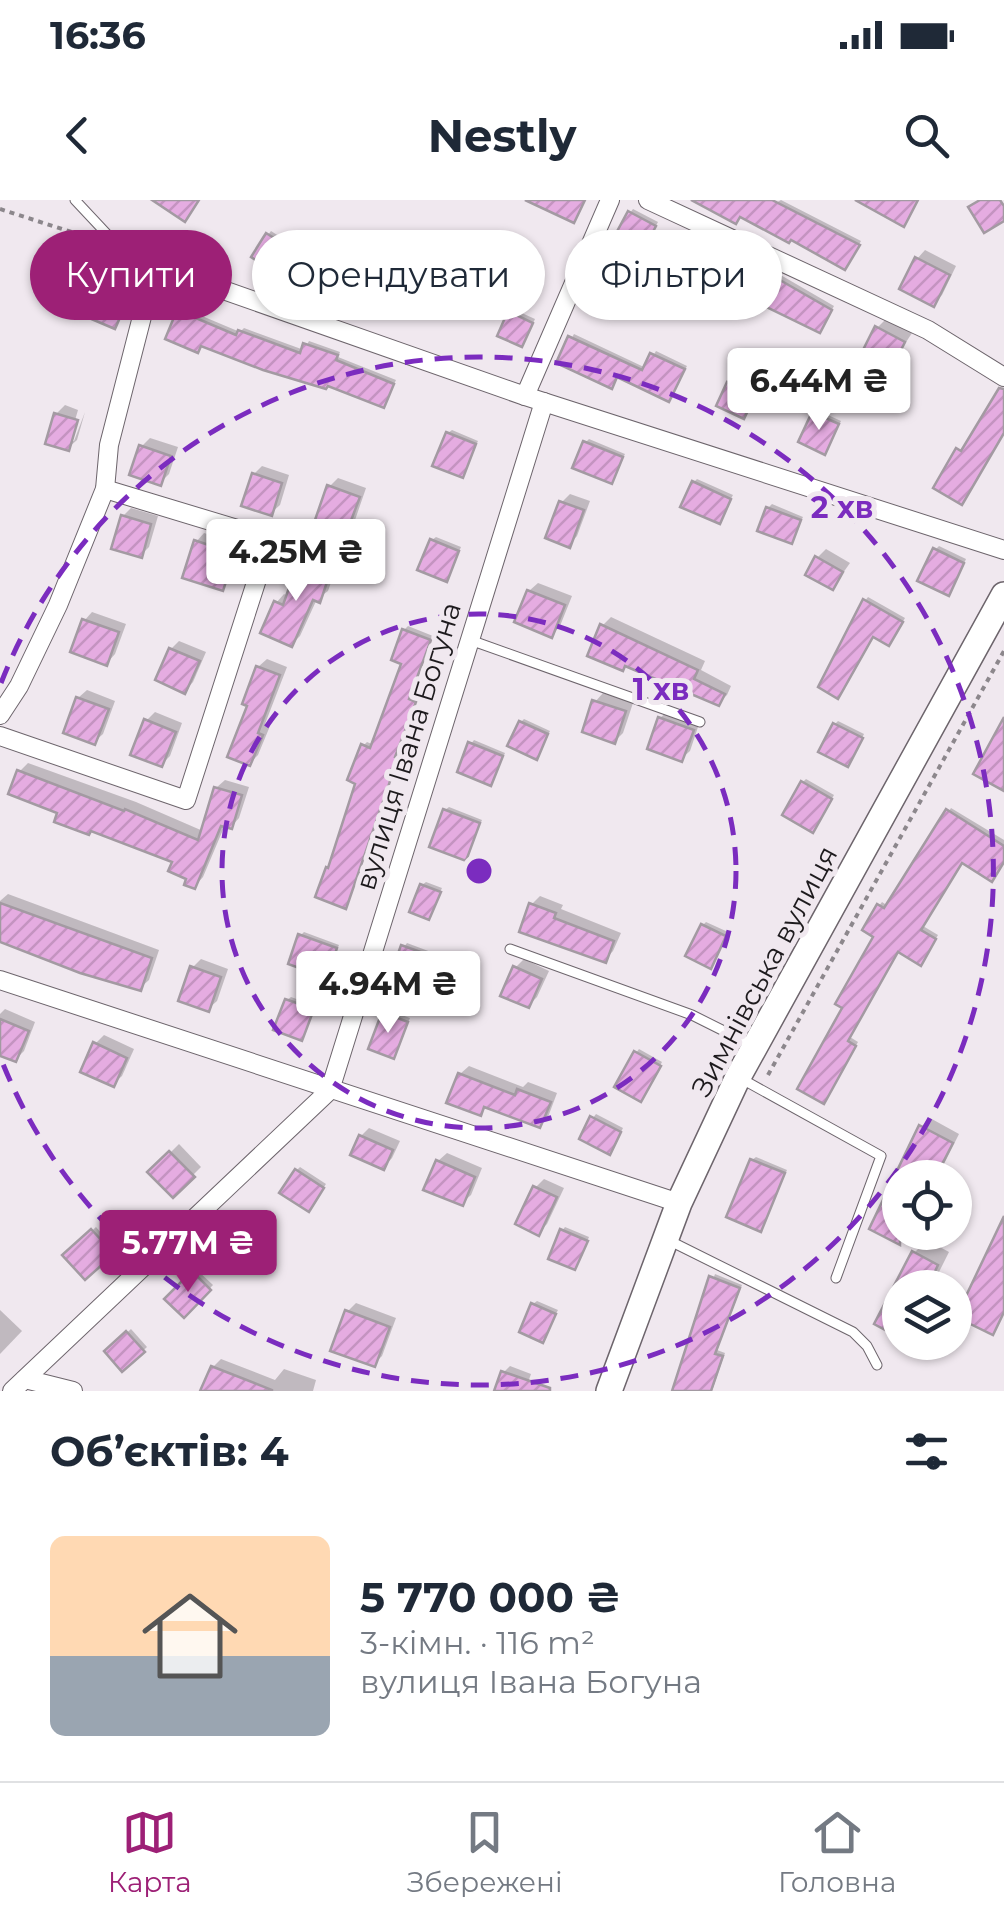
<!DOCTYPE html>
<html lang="uk">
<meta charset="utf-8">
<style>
:root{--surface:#fff;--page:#f6f6f7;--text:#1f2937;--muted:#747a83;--line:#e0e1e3;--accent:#9d2076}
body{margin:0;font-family:Montserrat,sans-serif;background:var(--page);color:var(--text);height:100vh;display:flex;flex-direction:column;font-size:38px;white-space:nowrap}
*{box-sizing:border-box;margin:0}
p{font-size:32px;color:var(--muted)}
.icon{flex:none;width:55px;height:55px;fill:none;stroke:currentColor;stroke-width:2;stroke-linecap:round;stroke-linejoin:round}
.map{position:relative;height:1191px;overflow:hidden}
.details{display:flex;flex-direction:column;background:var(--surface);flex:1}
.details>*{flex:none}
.top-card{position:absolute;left:30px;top:30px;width:945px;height:90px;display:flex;gap:20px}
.controls{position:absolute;left:882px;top:960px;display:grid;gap:20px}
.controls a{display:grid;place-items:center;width:90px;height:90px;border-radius:50%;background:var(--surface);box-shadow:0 2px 8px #0004;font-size:50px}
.price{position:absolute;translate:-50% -85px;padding:0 22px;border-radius:10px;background:#fff;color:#222;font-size:32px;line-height:65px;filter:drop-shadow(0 2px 5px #0008)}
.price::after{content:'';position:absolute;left:50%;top:60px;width:30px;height:22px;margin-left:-15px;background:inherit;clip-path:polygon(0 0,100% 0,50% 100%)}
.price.current{background:var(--accent);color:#fff}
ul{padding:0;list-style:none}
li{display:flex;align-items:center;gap:30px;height:250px;padding:0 50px}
li span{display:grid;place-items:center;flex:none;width:280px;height:200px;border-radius:15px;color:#555}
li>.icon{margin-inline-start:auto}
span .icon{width:120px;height:120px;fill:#fffc;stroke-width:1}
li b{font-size:42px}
h2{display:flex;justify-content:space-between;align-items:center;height:120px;padding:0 50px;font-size:42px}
.chip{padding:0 35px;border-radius:45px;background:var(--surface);box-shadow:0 2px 8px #0004;font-size:35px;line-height:90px}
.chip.current{background:var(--accent);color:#fff}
.status{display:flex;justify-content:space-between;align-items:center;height:70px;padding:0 50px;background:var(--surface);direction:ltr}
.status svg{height:28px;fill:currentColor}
header{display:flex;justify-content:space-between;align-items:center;height:130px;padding:0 50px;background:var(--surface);font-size:45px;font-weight:700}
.tab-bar{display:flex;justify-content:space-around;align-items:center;height:140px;border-top:2px solid var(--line);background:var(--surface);font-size:28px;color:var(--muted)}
.tab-bar a{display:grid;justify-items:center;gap:5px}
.tab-bar .current{color:var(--accent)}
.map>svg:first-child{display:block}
.shadow{fill:#0003}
.building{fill:url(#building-hatch);stroke:#a39aa2;stroke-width:2.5}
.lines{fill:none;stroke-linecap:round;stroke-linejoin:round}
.service-casing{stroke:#6d656c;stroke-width:11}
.minor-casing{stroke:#6d656c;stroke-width:20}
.secondary-casing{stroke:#6d656c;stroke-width:28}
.path{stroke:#8c878c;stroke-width:4;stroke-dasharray:5 5;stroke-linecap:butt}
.service{stroke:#fff;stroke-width:9}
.minor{stroke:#fff;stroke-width:18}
.secondary{stroke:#fff;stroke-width:25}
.ring{fill:none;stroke:#7b2cbf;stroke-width:5;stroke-dasharray:18 12}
.labels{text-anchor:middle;stroke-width:10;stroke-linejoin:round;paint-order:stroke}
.street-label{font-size:28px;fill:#1d1a1d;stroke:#f0e8ef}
.centre{fill:#7b2cbf;stroke:#f0e8ef;stroke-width:5}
.ring-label{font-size:30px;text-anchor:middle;font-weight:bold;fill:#7b2cbf;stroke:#f0e8ef;stroke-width:10;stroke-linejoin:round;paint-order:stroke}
</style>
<div class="status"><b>16:36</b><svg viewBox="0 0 49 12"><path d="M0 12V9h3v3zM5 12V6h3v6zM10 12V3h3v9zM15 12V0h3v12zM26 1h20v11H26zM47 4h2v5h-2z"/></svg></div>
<header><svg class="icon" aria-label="back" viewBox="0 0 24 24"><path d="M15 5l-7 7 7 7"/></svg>Nestly<svg class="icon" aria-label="search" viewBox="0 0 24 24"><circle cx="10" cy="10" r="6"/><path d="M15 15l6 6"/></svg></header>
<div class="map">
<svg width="1004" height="1191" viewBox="0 0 1004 1191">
<defs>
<pattern id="building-hatch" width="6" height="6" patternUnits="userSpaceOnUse" patternTransform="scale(2.5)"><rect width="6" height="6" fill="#e5ace1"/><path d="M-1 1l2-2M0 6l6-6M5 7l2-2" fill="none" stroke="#c493c1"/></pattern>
</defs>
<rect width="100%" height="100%" fill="#f0e8ef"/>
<g class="shadow">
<polygon points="713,0 766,0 774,4 781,0 861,41 848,63"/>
<polygon points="633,9 658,22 644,48 630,13"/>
<polygon points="271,31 294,46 281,67 268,35"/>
<polygon points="367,32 401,54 386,79 363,36"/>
<polygon points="925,50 956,66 942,95 933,104 917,59"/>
<polygon points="772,70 834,106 823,126 755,99"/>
<polygon points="97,72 133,88 118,123 94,76"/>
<polygon points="456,72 484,85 471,109 452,75"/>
<polygon points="183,108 240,132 244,128 304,150 309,141 340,152 338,157 396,180 384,206 329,183 203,144 198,150 179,112"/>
<polygon points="513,109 535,119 525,141 510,113"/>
<polygon points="886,119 912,133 891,165 877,128"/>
<polygon points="574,134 646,168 656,151 687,166 669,199 618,175 612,186 559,161"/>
<polygon points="733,180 757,191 747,212 719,205"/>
<polygon points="65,205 78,210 69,241 74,241 85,212 77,240 68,248 56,214"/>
<polygon points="817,210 841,221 825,252 814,213"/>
<polygon points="452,230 478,241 462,275 448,233"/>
<polygon points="150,238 178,247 169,274 160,283 142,246"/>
<polygon points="589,239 625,254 611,282 585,243"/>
<polygon points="262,266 289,275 280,305 271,313 254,274"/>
<polygon points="338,278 366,288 355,320 347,329 329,287"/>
<polygon points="697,279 733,295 719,321 694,282"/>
<polygon points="570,294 590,301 577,336 569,345 562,302"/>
<polygon points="772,304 803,317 791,342 768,308"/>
<polygon points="131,308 158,316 149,347 141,355 123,316"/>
<polygon points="204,333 242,345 230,380 222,388 196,342"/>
<polygon points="436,337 461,347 447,379 432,340"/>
<polygon points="939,346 966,359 952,390 935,350"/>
<polygon points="826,349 850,363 833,387 817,358"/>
<polygon points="309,355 337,365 328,391 317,399 300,436 292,444 276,403 284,394 288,396 300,363"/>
<polygon points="538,383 572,396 560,426 552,435 529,391"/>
<polygon points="868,397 905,418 892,440 865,401"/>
<polygon points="92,412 126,424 115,454 107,463 84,421"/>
<polygon points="611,417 705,461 701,470 731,486 727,495 718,503 602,426"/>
<polygon points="408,426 433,436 411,496 417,498 396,554 400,555 345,706 363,546 367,542 374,545 405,462 404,430"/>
<polygon points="179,441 206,452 193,482 185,491 171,449"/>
<polygon points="267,459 287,467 265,524 270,526 258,555 250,563 251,505 258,467"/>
<polygon points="87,490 115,501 103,534 94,542 78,498"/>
<polygon points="603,493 633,503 623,533 615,541 595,502"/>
<polygon points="669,510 700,521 690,551 681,559 660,518"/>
<polygon points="155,512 182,523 170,556 162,564 146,521"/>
<polygon points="524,519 550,531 537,557 521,522"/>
<polygon points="838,521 864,534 851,560 835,524"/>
<polygon points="474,540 505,553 491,583 471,544"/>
<polygon points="28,563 136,602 203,631 216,588 225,580 249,587 239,618 231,627 225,625 203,677 195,686 175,661 60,612 19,572"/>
<polygon points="806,579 834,595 816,626 803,582"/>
<polygon points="449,607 482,620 465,658 445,610"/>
<polygon points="951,608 1004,640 1004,661 963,661 923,726 938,735 924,759 899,750 850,837 858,842 827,897 845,807 877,736 879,706 882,702 888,706"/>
<polygon points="426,682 442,688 428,717 422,685"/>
<polygon points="8,694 159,750 149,780 140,788 0,740 0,701"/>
<polygon points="540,696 563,705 561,709 621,733 613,751 605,760 532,704"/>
<polygon points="706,722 728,732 714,762 703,725"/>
<polygon points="304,732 339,745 326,775 300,736"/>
<polygon points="407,743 431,752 418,781 404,747"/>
<polygon points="201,759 228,769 217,801 208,809 193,767"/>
<polygon points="524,759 549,771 537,797 529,805 515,768"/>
<polygon points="291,797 316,806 302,838 287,800"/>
<polygon points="5,809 35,822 24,851 15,860 0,854 0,814"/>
<polygon points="388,810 410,818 394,856 384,814"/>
<polygon points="104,835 134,849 122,876 113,884 95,844"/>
<polygon points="639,849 662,862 644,895 636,853"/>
<polygon points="469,866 523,887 528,882 557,893 548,917 540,925 488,906 480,913 460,874"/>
<polygon points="596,914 623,928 613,948 593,918"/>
<polygon points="930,918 959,934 937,978 900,978 900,1032 903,1032 896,1040 872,1028 921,927"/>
<polygon points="369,928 400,941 392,958 384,967 361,936"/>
<polygon points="179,944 201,967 173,995 151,972"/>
<polygon points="447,953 482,968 471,995 462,1003 438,961"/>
<polygon points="756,957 787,970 761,1029 752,960"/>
<polygon points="300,967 326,984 312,1005 296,971"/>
<polygon points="544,979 564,988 547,1024 538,1033 536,987"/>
<polygon points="249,1015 266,1030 243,1055 226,1040"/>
<polygon points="96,1027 115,1049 85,1076 66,1055"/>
<polygon points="565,1027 589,1037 575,1067 562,1031"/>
<polygon points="927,1040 949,1052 931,1088 900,1088 878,1123 914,1053"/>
<polygon points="197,1070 213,1085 184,1115 168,1099"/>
<polygon points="715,1074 742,1085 717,1150 725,1153 712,1191 675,1191"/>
<polygon points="537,1101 558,1110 542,1140 533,1104"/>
<polygon points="356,1103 396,1118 382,1156 374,1164 347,1112"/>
<polygon points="0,1110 22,1131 0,1154"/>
<polygon points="131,1129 147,1147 123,1169 107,1151"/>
<polygon points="221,1159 275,1180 284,1169 316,1180 313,1191 203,1191 213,1167"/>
<polygon points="510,1166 531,1174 525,1191 497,1191 503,1173"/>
</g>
<g class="building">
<polygon points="152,0 199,0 185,22"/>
<polygon points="525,0 585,0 574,23"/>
<polygon points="691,0 772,0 860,45 845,70 791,40 789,43 740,17 736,24"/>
<polygon points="855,0 918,0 904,27"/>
<polygon points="980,0 1000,0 1004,6 1004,21 984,33 968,7"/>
<polygon points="628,11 656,26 641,54 613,39"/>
<polygon points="266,33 293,50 278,74 251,57"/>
<polygon points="361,34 399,58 382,85 344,62"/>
<polygon points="915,57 950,75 934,107 899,89"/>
<polygon points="766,72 832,110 820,133 752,100"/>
<polygon points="92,74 131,92 115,129 75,112"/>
<polygon points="450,74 482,89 471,112 439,97"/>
<polygon points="177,110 236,135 238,130 300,153 303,143 338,155 336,160 394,184 384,208 328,186 326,189 263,170 201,146 198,153 165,139"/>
<polygon points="508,111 533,123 522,147 497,136"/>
<polygon points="875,126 905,142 892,168 862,152"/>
<polygon points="568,136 642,170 650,153 685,169 669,202 617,177 612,189 556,163"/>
<polygon points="727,182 755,195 744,219 716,206"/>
<polygon points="999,188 1004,189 1004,233 962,305 933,288 956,248 961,251"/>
<polygon points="812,212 839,224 825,255 798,242"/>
<polygon points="54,213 78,220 69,251 45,244"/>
<polygon points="446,232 476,244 463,278 432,266"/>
<polygon points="583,241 623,257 612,284 572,268"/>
<polygon points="139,245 171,256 161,286 129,275"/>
<polygon points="252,273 282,283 272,316 241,306"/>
<polygon points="692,281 731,299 720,324 680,307"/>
<polygon points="327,285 360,297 347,331 315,320"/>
<polygon points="559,301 584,310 570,348 545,338"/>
<polygon points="766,307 801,320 792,344 757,331"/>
<polygon points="121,315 151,324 142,358 111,349"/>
<polygon points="430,339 459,351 447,382 417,370"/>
<polygon points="194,340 235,354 223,391 182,378"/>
<polygon points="933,348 964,363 949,396 917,381"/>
<polygon points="815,356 843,372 833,390 805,375"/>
<polygon points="298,362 330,373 320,403 313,400 292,447 260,433 274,401 283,405"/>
<polygon points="527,390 565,405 552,438 514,422"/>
<polygon points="863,399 903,422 889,446 873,437 838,499 818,487"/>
<polygon points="82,419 119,432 107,466 70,452"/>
<polygon points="600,424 698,470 694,479 725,494 719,506 625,466 623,471 587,456"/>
<polygon points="402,429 431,440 409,499 416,502 395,557 398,558 346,709 315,697 326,667 328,668 355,584 347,580 361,544 370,548 401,464 391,460"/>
<polygon points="169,448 200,461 185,494 155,480"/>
<polygon points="256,466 280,475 258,533 263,535 250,566 227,557 247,506 242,504"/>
<polygon points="76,497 109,509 95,545 63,533"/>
<polygon points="592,500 626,511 615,544 582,532"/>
<polygon points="658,517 694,530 682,562 647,549"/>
<polygon points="1004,517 1004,591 973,574"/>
<polygon points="144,519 176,532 162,567 130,555"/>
<polygon points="519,521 548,534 537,560 507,546"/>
<polygon points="833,523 863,538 848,567 818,552"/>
<polygon points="468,542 503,556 491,586 457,572"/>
<polygon points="17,570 124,611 125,609 198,640 214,587 242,595 232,629 221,626 195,689 184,685 186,679 168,671 172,662 91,631 89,635 54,622 57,613 8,594"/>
<polygon points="801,581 832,599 813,633 782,615"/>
<polygon points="443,609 480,623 466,661 429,647"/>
<polygon points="946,609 1004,646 1004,662 992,682 962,663 921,730 936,739 921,766 898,752 848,841 856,846 824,904 797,889 842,808 835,804 873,737 862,730 877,704 884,708"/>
<polygon points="420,684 441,692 429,720 409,712"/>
<polygon points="0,703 152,758 141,791 80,773 0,742"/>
<polygon points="529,703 556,713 554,718 614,741 606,763 519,732"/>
<polygon points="701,724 726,736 711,769 685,756"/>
<polygon points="298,734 337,748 327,778 288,764"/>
<polygon points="401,745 429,755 418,784 391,774"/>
<polygon points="190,766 221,777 209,812 178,801"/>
<polygon points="513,766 542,779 529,808 500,796"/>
<polygon points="285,799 314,809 302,841 273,830"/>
<polygon points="382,812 408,822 394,859 368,849"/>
<polygon points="0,819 29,831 16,862 0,856"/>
<polygon points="93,842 127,858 114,887 80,872"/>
<polygon points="634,851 661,866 641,902 614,887"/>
<polygon points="458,873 515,895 517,889 551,902 540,928 484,907 481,916 446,903"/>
<polygon points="590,916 621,932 610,955 579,939"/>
<polygon points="919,925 953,943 935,978 900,978 900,1045 869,1029"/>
<polygon points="359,935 393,950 384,970 350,955"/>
<polygon points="169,951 195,977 173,998 147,972"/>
<polygon points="750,959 785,973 761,1032 726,1017"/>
<polygon points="436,960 475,977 463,1006 423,990"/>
<polygon points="295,969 324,988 309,1012 279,993"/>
<polygon points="533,986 557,997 539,1036 515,1024"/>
<polygon points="1004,1016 1004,1112 993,1135 956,1117"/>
<polygon points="244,1017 264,1035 243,1058 223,1040"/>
<polygon points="91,1029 114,1054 85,1080 62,1055"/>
<polygon points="560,1029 588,1041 575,1070 548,1059"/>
<polygon points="912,1051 938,1065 927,1088 900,1088 900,1138 874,1124"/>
<polygon points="192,1071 211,1090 184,1118 164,1099"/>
<polygon points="709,1076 740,1088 715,1154 723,1156 711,1191 672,1191"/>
<polygon points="531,1103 556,1114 543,1143 519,1132"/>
<polygon points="345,1110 390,1127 375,1167 330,1151"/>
<polygon points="126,1131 145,1152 122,1172 104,1151"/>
<polygon points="211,1166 272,1190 272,1191 200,1191"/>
<polygon points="501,1171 550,1188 550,1191 494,1191"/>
</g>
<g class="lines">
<defs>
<g id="service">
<polyline points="75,0 120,48"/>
<polyline points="470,440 700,522"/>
<polyline points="510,749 692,815 752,845"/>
<polyline points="740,878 881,956 836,1078"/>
<polyline points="668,1040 853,1132 867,1146 877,1165"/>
</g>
<g id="minor">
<polyline points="648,0 928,130 1004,177"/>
<polyline points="120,48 155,66 525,196 1004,350"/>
<polyline points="525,196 610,0"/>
<polyline points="0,515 19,486 58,405 105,289 109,245 155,66"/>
<polyline points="0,536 186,600 270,339 105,289"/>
<polyline points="0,780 679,1003"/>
<polyline points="25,1179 73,1191"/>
<polyline points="12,1191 330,890 544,202"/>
</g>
<polyline id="secondary" points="609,1191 679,1003 738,877 1004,395"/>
</defs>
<use href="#service" class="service-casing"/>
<use href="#minor" class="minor-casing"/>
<use href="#secondary" class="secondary-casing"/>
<g class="path">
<polyline points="0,9 87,37"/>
<polyline points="768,875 1004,451"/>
</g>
<use href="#service" class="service"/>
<use href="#minor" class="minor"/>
<use href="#secondary" class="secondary"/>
</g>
<g class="ring">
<circle cx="479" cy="671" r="257"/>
<path d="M1 483A514 514 0 1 1 1 859"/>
</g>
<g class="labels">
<g class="street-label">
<text transform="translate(408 546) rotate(-73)" y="10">вулиця Івана Богуна</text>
<text transform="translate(764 771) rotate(-62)" y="10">Зимнівська вулиця</text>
</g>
</g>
<circle cx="479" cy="671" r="15" class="centre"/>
<g class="ring-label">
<text x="842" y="318">2 хв</text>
<text x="661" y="500">1 хв</text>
</g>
</svg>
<div class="controls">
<a><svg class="icon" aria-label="locate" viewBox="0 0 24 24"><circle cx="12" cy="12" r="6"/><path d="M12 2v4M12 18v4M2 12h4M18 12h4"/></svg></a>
<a><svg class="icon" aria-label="layers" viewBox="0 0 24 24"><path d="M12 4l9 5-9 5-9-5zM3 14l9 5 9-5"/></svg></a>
</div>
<b class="price" style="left:819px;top:233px">6.44M ₴</b>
<b class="price" style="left:296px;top:404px">4.25M ₴</b>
<b class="price" style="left:388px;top:836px">4.94M ₴</b>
<b class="price current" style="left:188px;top:1095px">5.77M ₴</b>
<div class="top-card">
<a class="chip current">Купити</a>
<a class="chip">Орендувати</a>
<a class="chip">Фільтри</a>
</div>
</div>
<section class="details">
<h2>Об’єктів: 4<svg class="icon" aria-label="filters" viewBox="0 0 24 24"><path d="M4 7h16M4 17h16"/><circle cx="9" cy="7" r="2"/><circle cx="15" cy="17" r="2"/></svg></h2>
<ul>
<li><span style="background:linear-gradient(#ffd9b3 60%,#9aa5b1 0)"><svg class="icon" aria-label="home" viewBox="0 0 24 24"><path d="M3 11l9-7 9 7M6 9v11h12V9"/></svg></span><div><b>5 770 000 ₴</b><p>3-кімн. · 116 m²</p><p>вулиця Івана Богуна</p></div></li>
</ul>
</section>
<nav class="tab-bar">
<a class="current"><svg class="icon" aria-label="map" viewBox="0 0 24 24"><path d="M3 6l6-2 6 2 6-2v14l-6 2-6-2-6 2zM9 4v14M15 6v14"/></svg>Карта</a>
<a><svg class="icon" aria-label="saved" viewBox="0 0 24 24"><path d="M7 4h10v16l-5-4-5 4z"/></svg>Збережені</a>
<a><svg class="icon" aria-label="home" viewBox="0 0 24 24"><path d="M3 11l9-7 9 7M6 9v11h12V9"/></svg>Головна</a>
</nav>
